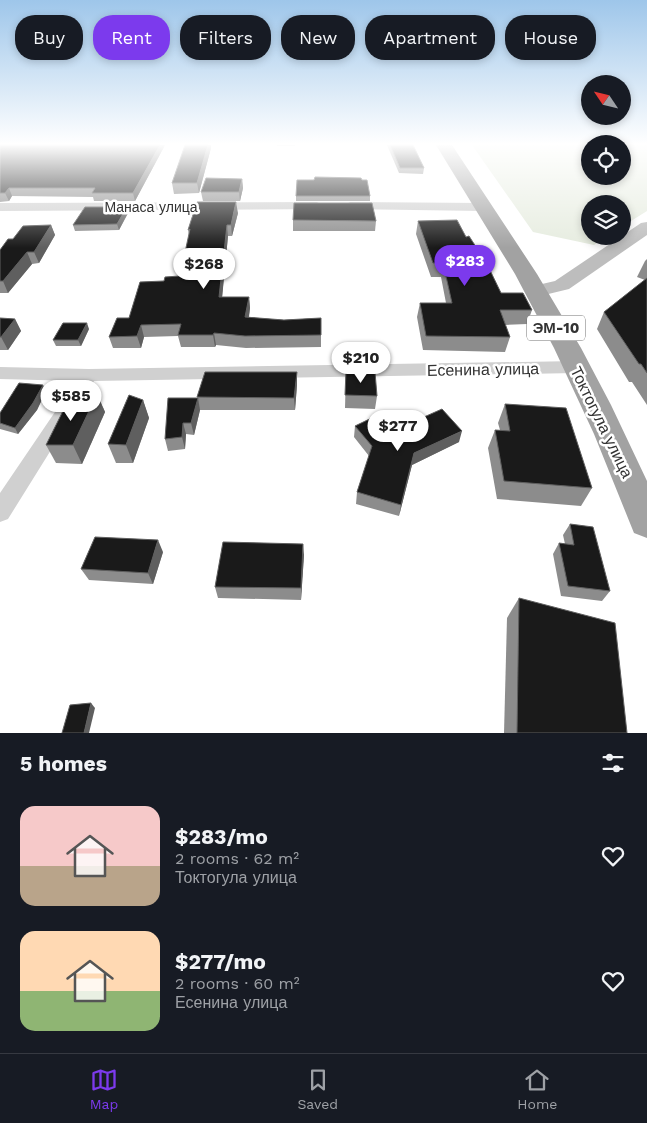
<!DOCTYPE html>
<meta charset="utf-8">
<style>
:root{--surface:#171b24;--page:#20242c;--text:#f1f3f6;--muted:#9ea1a6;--line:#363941;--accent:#7c3aed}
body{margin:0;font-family:"Work Sans",sans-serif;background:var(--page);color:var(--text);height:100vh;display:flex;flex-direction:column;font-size:19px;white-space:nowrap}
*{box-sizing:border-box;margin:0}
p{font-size:16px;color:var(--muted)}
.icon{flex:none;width:28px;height:28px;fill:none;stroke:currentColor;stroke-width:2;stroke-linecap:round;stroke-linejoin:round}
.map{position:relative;height:733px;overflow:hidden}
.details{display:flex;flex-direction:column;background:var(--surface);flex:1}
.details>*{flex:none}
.hud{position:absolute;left:15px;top:15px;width:618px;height:45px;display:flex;gap:10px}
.needle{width:32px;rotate:305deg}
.fabs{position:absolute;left:581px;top:75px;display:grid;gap:10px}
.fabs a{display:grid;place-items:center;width:50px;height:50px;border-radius:50%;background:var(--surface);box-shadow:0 2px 8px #0003;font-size:25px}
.price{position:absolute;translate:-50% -42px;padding:0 11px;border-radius:18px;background:#fff;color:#222;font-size:16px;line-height:32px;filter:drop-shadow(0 1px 2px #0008)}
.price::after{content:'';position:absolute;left:50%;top:30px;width:15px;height:11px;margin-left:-8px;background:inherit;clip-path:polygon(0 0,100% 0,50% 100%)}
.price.on{background:var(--accent);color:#fff}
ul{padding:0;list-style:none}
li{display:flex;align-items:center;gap:15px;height:125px;padding:0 20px}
li span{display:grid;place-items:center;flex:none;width:140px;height:100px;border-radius:15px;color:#555}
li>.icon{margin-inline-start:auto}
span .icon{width:60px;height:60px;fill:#fffc;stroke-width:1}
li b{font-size:21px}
h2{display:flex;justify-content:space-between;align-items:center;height:60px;padding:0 20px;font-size:21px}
.tag{padding:0 18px;border-radius:20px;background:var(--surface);box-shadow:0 2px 8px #0003;font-size:18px;line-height:45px}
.tag.on{background:var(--accent);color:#fff}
.menu{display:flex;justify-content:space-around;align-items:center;height:70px;border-top:1px solid var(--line);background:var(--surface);font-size:14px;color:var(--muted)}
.menu a{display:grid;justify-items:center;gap:2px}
.menu .on{color:var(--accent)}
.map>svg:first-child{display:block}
.green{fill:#e6ecdf}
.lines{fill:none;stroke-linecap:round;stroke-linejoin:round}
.minor{fill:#d0d0d0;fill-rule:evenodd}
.secondary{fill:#bdbdbd;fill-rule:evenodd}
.trunk{fill:#a2a2a2;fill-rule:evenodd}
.wall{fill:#8c8c8c}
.shaded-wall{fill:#5f5f5f}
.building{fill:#1a1a1a;stroke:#5f5f5f}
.labels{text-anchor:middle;stroke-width:5;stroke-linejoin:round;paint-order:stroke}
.far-street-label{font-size:14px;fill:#333;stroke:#fff}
.shield{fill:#fff;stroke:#707070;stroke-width:1}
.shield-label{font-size:15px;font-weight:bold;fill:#333}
.street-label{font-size:16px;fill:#333;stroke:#fff}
</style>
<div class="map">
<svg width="647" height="733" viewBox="0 0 647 733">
<rect width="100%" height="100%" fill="#fff"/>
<polygon class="green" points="472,145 590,145 590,176 622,176 623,145 647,145 647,211 623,226 622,204 590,204 590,236 607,236 594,245 533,232"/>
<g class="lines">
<g class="minor">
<polygon points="317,202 323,206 321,209 0,211 0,203"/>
<polygon points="350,202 482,203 488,207 482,211 346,209 344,206"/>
<polygon points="577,361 583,363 586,367 583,371 577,373 94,381 8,519 0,522 0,493 76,381 0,379 0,367 89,369"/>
</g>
<polygon class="secondary" points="647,222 647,235 569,289 536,297 529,295 526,291 529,287 555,281 641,223"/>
<polygon class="trunk" points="436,145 452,145 537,274 581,348 611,405 647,481 647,538 634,533 594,434 554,348 515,274"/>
</g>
<g class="wall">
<polygon points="0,145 165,145 135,201 94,201 93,197 12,196 9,201 0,202"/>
<rect x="277" y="145" width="18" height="1"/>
<polygon points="387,145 413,145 424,168 423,174 399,173"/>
<polygon points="211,148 199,193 174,194 172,183"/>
<polygon points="242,179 243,188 240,201 203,201 201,192"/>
<rect x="296" y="196" width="74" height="5"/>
<polygon points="128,213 119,230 75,231 73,225"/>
<polygon points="238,213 232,236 228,236 222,297 249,297 250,308 249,317 284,320 321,318 321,347 246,348 216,345 215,347 181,347 178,336 144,337 141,348 113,348 109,337 129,318 164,281 180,276 189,235 188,230"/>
<polygon points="293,220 376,221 375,231 293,231"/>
<polygon points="418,221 466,237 501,293 532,310 527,324 505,325 510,337 505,352 423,350 417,317 420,303 446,303 441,277 431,277 416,234"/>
<polygon points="51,225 55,235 39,263 32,264 8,293 0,293 0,250 13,239"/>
<polygon points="647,259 647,405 632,382 629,382 597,329 604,312 645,280 637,277 645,261"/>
<polygon points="0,318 15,319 21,331 8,350 0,350"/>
<polygon points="89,329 81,346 56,346 53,340"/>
<polygon points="346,371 377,396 375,409 345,408"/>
<polygon points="297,372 297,385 295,410 200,410 194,435 186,434 185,449 168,451 165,439 198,398 197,397"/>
<polygon points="46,391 37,410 18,434 0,429 0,413"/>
<polygon points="97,394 105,412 82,464 56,463 46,445"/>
<polygon points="143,400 149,418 133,463 116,463 108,444"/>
<polygon points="505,404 592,488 581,506 497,499 488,448 495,430 500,430 498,423"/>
<polygon points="355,426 397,429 459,442 412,465 399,516 356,504 357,492 369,456 354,437"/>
<polygon points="570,524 610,591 602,601 561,596 553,554 559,543 565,544 563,535"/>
<polygon points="163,552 153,584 89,580 81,569"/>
<polygon points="304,555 301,600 218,598 215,587"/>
<polygon points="519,598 627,733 504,733 507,618"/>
</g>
<g class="shaded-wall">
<polygon points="160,145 165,145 135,201 133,193"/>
<polygon points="208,145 211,145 211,148 199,193 197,183"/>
<polygon points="242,179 243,188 240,201 239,192"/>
<polygon points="9,188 12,196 9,201 5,193"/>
<polygon points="236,202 238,213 232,236 231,225"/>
<polygon points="127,207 128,213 119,230 117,224"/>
<polygon points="51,225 55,235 39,263 34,252"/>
<polygon points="227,225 228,236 221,309 219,297"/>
<polygon points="27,252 32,264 8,293 3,281"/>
<polygon points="249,297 250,308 247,329 245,317"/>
<polygon points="15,319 21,331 8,350 1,337"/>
<polygon points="87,323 89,329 81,346 78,340"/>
<polygon points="141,325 144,337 141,348 137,336"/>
<polygon points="214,333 216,345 215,347 213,335"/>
<polygon points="297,372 297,385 295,410 294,398"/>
<polygon points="43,385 46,391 37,410 18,434 15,428"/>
<polygon points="97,394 105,412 82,464 73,445"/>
<polygon points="198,398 200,410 194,435 191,423"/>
<polygon points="143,400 149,418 133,463 126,445"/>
<polygon points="183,423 186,434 185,449 182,437"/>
<polygon points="462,431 459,442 412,465 399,516 401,505 414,453"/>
<polygon points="158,540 163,552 153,584 148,573"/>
<polygon points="303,544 304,555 301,600 301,588"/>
<polygon points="91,703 95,708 89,733 84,733"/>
</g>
<g class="building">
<polygon points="0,145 160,145 133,193 92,193 95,188 9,188 5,193 0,193"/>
<polygon points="185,145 208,145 197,183 172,183"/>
<polygon points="390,145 413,145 424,168 400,168"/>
<polygon points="315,177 361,178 362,180 367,180 370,196 296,196 297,180 314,180"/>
<polygon points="206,178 242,179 239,192 201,192"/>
<polygon points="197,202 236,202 231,225 227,225 219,297 249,297 245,317 284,320 321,318 321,335 245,336 214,333 213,335 178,335 181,324 141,325 137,336 109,337 117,318 129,318 140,282 164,281 165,277 180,276 190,229 188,230"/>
<polygon points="294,203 372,203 376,221 293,220"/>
<polygon points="85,207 127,207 117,224 73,225"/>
<polygon points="457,220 466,237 469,236 487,264 501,293 523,293 532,310 500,310 510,337 426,336 420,303 452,303 443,263 433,263 418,221"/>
<polygon points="51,225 34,252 27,252 3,281 0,281 0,250 8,239 13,239 23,226"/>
<polygon points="647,278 647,373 641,364 639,364 604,312"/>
<polygon points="0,318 15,319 1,337 0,337"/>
<polygon points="63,323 87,323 78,340 53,340"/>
<polygon points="346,371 375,372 377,396 345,395"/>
<polygon points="205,372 297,372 294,398 197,397"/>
<polygon points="19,383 43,385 33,403 15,428 0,423 0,413"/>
<polygon points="97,394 73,445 46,445 67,403"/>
<polygon points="129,395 143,400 126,445 108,444"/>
<polygon points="168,398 198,398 191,423 183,423 182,437 165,439"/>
<polygon points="505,404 566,408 592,488 504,481 495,430 510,431"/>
<polygon points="442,409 462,431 414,453 401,505 357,492 372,446 355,426 382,413 397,429"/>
<polygon points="570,524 593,527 610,591 568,586 559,543 574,545"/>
<polygon points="95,537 158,540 148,573 81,569"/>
<polygon points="223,542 303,544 301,588 215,587"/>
<polygon points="519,598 615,623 627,733 517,733"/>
<polygon points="91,703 84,733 62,733 70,705"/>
</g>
<linearGradient id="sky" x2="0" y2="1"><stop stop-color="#9ec6ea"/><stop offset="0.58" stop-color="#fff"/><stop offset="1" stop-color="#fff" stop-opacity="0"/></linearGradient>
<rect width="647" height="248" fill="url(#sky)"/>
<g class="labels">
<g class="far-street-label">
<text x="151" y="212">Манаса улица</text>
</g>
<rect class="shield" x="527" y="315.5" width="58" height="25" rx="4"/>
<g class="shield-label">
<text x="556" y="333">ЭМ-10</text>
</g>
<g class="street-label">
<text transform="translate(483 369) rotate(-1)" y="6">Есенина улица</text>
<text transform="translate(602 422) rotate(64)" y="6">Токтогула улица</text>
</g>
</g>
</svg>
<div class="fabs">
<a><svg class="needle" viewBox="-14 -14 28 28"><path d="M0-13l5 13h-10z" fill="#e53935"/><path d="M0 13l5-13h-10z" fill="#9ea1a6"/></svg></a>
<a><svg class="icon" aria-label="locate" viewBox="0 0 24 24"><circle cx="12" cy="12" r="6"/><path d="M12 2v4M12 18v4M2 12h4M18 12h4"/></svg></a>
<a><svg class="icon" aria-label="layers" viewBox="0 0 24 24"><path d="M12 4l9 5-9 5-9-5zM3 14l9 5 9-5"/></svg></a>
</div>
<b class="price on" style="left:465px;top:287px">$283</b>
<b class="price" style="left:204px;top:290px">$268</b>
<b class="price" style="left:361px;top:384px">$210</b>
<b class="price" style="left:71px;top:422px">$585</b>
<b class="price" style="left:398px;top:452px">$277</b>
<div class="hud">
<a class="tag">Buy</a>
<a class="tag on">Rent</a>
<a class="tag">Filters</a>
<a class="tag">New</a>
<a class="tag">Apartment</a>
<a class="tag">House</a>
</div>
</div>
<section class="details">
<h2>5 homes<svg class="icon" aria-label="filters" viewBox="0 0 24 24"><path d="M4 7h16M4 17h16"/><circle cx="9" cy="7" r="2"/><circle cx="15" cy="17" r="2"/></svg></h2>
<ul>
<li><span style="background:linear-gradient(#f6c9c9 60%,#b9a48a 0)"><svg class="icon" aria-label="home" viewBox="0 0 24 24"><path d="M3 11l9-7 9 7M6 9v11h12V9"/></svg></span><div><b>$283/mo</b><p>2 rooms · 62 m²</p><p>Токтогула улица</p></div><svg class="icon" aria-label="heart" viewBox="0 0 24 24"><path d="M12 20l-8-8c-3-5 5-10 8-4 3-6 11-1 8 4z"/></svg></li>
<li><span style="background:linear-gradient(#ffd9b3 60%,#8fb573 0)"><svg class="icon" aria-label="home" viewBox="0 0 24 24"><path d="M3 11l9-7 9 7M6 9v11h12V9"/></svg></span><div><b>$277/mo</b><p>2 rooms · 60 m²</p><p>Есенина улица</p></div><svg class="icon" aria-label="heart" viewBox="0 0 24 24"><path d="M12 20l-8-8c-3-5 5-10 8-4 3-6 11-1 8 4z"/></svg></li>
</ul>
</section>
<nav class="menu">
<a class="on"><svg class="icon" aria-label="map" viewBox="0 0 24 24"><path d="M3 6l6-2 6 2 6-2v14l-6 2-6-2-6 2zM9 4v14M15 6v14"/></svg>Map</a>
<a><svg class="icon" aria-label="saved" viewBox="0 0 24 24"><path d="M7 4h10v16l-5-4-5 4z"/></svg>Saved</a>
<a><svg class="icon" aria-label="home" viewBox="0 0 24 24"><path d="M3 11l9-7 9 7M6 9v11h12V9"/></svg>Home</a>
</nav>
